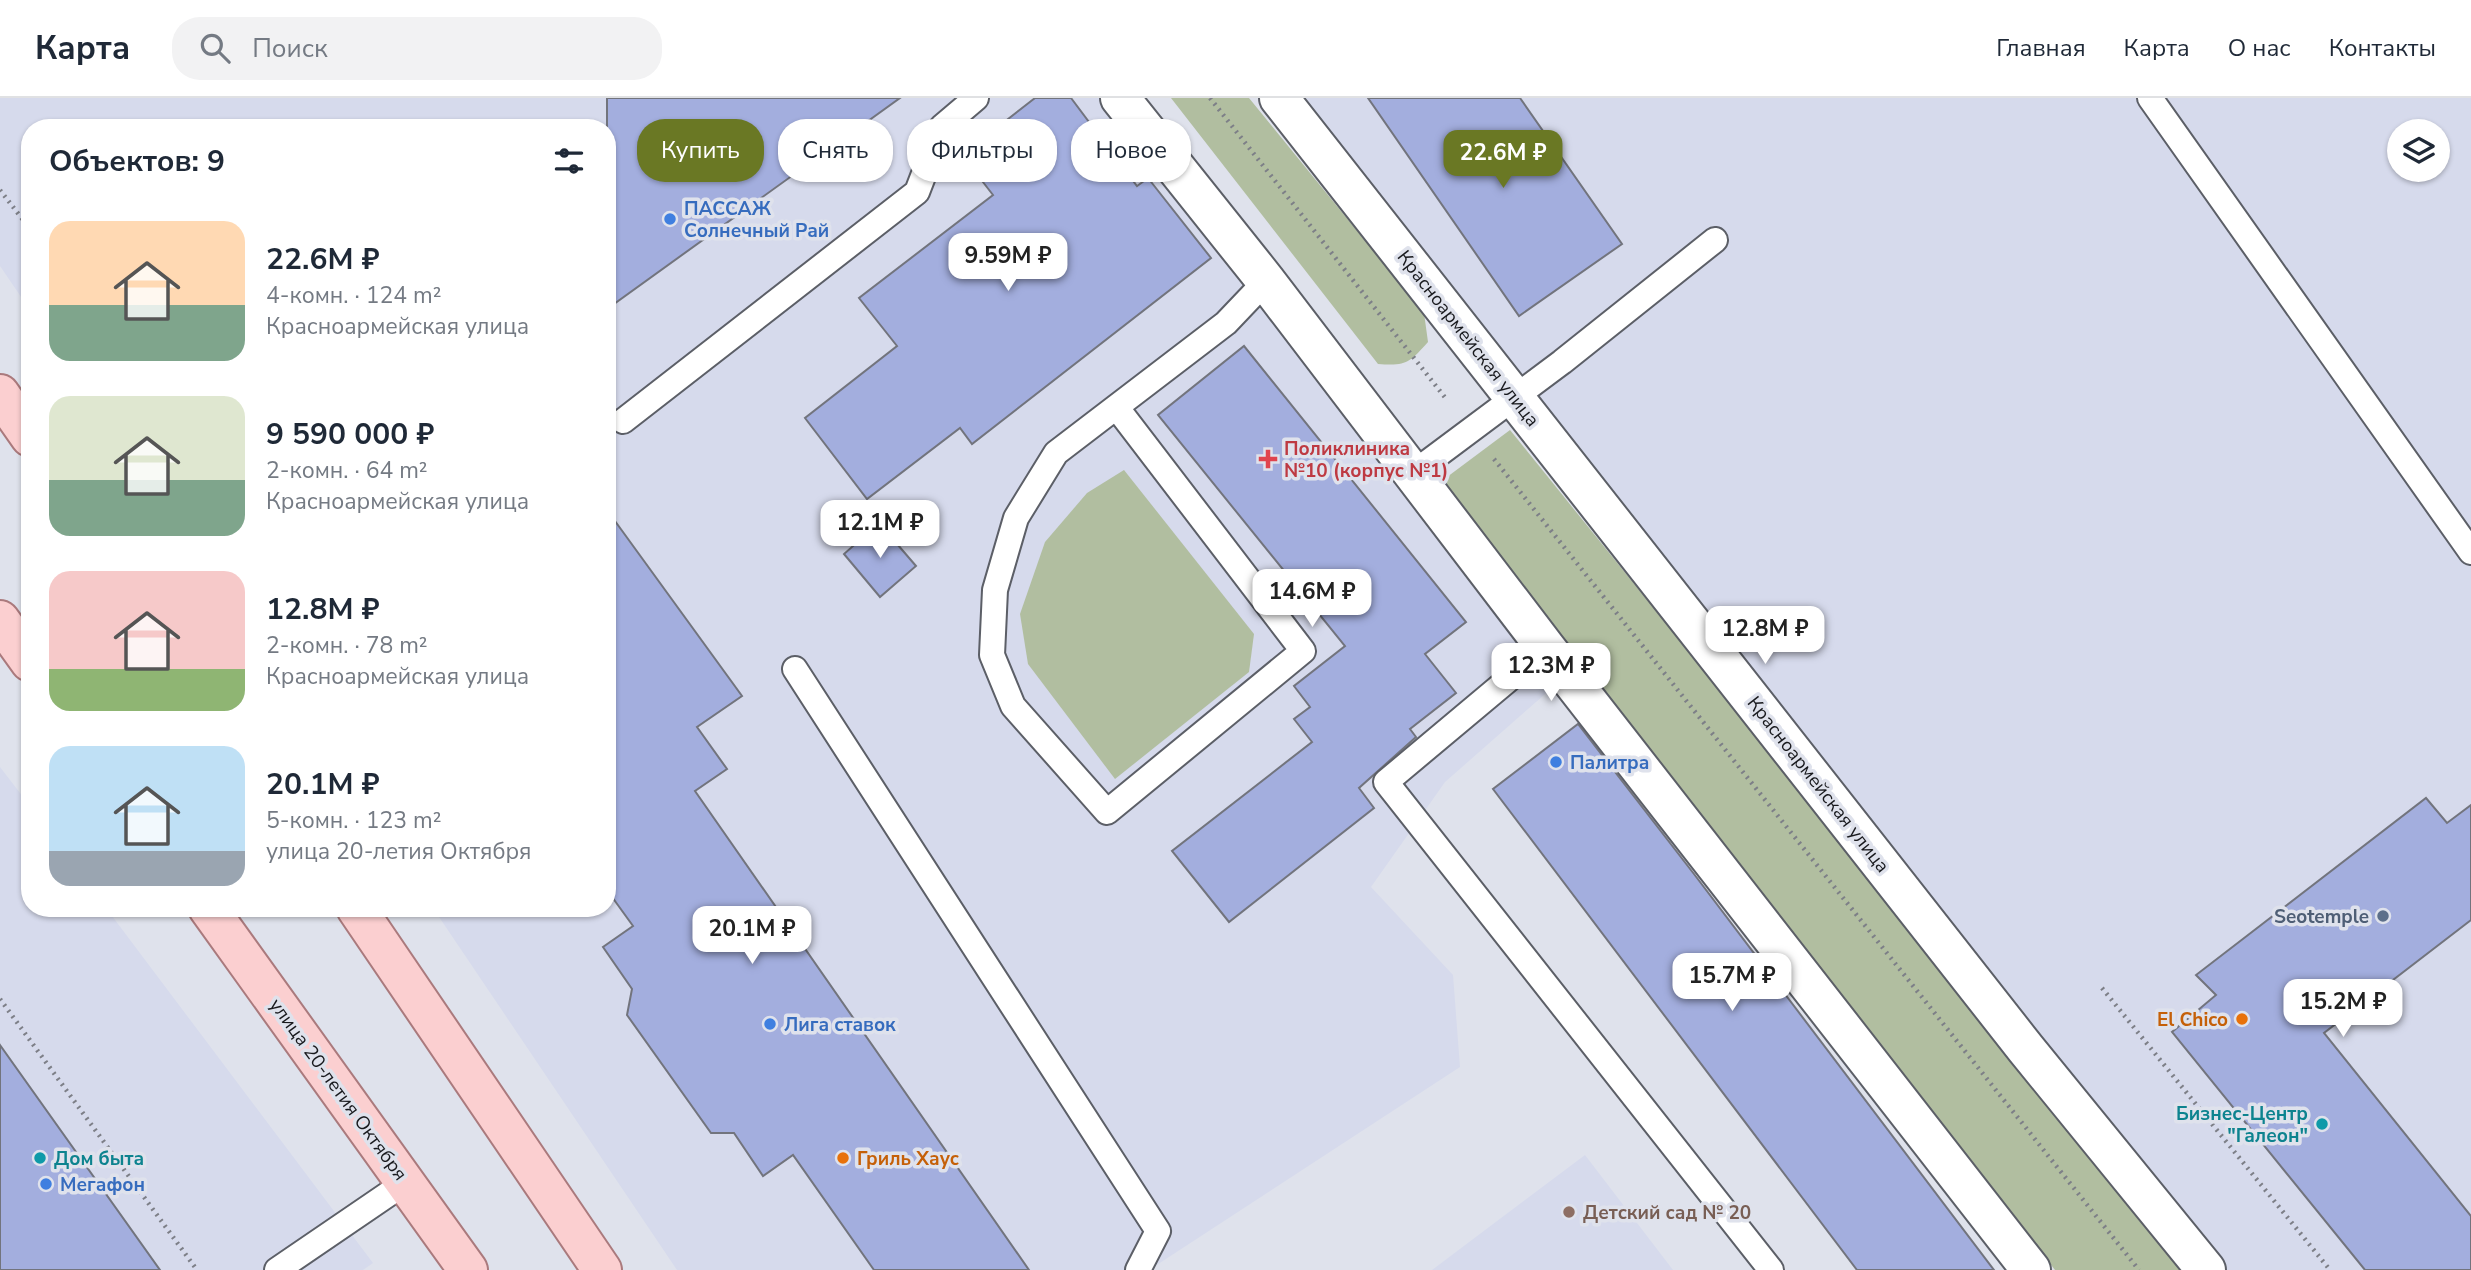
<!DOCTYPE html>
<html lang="ru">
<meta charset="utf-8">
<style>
:root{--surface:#fff;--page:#f2f2f3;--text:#1f2937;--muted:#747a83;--line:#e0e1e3;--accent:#6a7824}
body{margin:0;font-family:"Nunito Sans",sans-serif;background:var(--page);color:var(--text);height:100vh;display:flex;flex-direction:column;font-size:26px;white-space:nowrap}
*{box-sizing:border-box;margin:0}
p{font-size:23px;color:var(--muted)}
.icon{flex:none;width:38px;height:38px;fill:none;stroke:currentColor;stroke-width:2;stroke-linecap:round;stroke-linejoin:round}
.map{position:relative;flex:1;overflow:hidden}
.sheet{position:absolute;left:21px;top:21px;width:595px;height:798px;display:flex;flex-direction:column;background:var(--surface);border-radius:28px;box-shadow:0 2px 5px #0004}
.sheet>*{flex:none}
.top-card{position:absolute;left:637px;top:21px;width:665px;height:63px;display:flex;gap:14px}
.fabs{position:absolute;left:2387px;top:21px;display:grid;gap:14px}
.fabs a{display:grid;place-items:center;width:63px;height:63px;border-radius:50%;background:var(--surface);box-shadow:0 2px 5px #0004;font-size:35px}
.price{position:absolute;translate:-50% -60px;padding:0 16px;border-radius:14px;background:#fff;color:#222;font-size:23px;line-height:46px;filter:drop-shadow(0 2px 4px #0008)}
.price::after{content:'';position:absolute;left:50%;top:42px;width:21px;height:16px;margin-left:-10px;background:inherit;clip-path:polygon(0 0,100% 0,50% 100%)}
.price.active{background:var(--accent);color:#fff}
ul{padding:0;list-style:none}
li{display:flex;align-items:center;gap:21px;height:175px;padding:0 28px}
li span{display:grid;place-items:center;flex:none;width:196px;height:140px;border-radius:21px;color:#555}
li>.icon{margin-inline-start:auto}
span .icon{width:84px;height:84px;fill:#fffc;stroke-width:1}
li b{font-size:30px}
h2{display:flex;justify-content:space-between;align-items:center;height:84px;padding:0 28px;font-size:30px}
.pill{padding:0 24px;border-radius:28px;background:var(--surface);box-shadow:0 2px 5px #0004;font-size:24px;line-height:63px}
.pill.active{background:var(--accent);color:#fff}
header{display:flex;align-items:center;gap:42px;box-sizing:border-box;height:98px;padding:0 35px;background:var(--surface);border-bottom:2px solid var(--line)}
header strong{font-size:33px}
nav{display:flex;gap:38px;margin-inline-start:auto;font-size:24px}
.search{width:490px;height:63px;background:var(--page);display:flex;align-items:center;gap:18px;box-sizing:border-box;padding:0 24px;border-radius:28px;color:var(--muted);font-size:26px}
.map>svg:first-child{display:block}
.built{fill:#d6daec;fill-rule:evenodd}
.green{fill:#b1bea0}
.building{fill:#a3aede;stroke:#72747d;stroke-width:2}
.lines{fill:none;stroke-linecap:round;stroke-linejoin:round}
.lane-casing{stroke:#5c5f67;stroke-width:28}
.street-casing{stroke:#5c5f67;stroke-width:42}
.primary-casing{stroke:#aa7a7d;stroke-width:42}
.path{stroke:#7d7f87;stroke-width:4.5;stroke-dasharray:2 5;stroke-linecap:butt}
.lane{stroke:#fff;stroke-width:24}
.street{stroke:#fff;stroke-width:38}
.primary{stroke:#fbcfd0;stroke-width:38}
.shop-dot{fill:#3f7fe0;stroke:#dfe2ec;stroke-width:2.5}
.health-dot{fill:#e0444e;stroke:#dfe2ec;stroke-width:2.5}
.service-dot{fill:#5c6f8a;stroke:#dfe2ec;stroke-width:2.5}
.food-dot{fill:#e8710a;stroke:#dfe2ec;stroke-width:2.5}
.culture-dot{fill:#0f9aa8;stroke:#dfe2ec;stroke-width:2.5}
.education-dot{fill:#8d6e63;stroke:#dfe2ec;stroke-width:2.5}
.labels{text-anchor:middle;stroke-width:7;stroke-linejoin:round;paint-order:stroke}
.shop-label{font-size:19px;font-weight:bold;fill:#366cbe;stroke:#dfe2ec;text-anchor:start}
.street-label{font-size:19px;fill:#18191d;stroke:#dfe2ec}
.health-label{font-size:19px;font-weight:bold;fill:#be3a42;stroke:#dfe2ec;text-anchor:start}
.service-label{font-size:19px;font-weight:bold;fill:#4e5e75;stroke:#dfe2ec;text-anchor:end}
.food-label{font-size:19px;font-weight:bold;fill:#c56008;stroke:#dfe2ec;text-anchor:end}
.culture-label{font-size:19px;font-weight:bold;fill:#0d838f;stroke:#dfe2ec;text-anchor:end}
.education-label{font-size:19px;font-weight:bold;fill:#785e54;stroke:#dfe2ec;text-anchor:start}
</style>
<header>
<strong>Карта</strong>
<div class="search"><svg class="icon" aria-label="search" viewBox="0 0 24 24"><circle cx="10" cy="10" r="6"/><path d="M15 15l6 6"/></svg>Поиск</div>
<nav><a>Главная</a><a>Карта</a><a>О нас</a><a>Контакты</a></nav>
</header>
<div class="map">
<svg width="2471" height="1172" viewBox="0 0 2471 1172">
<rect width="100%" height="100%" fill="#dfe2ec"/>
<g class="built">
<polygon points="0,0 1105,0 1560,583 1445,684 1371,789 1453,877 1460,969 1149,1172 677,1172 433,810 607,810 607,30 30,30 30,212 0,168"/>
<path d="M1279,0H2471V1172H2206ZM2399,33H2438V72H2399Z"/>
<polygon points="0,669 30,708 30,810 106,810 373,1165 363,1172 0,1172"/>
<polygon points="1585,1057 1673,1172 1432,1172"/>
</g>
<g class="green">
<path d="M1171,0H1249L1424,215L1428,244C1409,265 1407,268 1378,266Z"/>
<polygon points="1510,332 2188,1172 2055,1172 1439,385"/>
<polygon points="1124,372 1254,536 1249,574 1115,681 1028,566 1020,516 1045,444 1087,395"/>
</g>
<g class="building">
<polygon points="607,0 900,0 607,211"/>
<polygon points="1035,0 1071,0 1137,88 1148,80 1211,160 972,346 960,330 867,401 805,320 897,248 859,200 993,97 962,57"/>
<polygon points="1368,0 1520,0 1622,146 1519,218"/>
<polygon points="1244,248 1466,524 1425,556 1456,595 1410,631 1416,639 1359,690 1374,710 1229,824 1172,753 1312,644 1294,621 1310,609 1294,588 1345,548 1158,317"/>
<polygon points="607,412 742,598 697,629 727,671 695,693 1029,1172 874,1172 793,1057 763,1078 734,1035 711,1035 627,917 632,891 603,849 633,828 607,792"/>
<polygon points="879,425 916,468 880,499 844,456"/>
<polygon points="1578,626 1694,776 1994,1172 1857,1172 1493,691"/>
<polygon points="2426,700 2447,725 2471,707 2471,822 2324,935 2471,1118 2471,1172 2365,1172 2172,934 2216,897 2196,877"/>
<polygon points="0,947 160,1172 0,1172"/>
</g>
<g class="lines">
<defs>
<g id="lane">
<polyline points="2150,0 2471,454"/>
<polyline points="1117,310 1303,553 1107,714 1013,608 992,557 995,492 1016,420 1056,355 1226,225 1266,183"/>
<polyline points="623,323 917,94 942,29 976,0"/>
<polyline points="1412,376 1562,264 1715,142"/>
<polyline points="1546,550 1386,684 1771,1172"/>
<polyline points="795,571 1158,1133 1138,1172"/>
<polyline points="277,1172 406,1084"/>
</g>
<g id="street">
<polyline points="1120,0 1266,183 1546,550 2031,1172"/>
<polyline points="1279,0 2026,951 2206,1172"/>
</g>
<g id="primary">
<polyline points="0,296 30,339"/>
<polyline points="0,522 30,564"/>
<polyline points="208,810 468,1172"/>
<polyline points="356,810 602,1172"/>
</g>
</defs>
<use href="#lane" class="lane-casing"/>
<use href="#street" class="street-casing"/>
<use href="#primary" class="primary-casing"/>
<g class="path">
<polyline points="1210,0 1447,302"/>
<polyline points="0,92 30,131"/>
<polyline points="1494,361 2139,1172"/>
<polyline points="2102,890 2330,1172"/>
<polyline points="0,901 197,1172"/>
</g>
<use href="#lane" class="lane"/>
<use href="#street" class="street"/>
<use href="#primary" class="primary"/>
</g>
<g class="shop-dot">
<circle cx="670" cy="121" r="7"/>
<circle cx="1556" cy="664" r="7"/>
<circle cx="770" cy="926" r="7"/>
<circle cx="46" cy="1086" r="7"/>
</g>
<path class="health-dot" d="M1264.5 350.5h7v7h7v7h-7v7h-7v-7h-7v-7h7z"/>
<circle class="service-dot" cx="2383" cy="818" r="7"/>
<g class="food-dot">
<circle cx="2242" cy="921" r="7"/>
<circle cx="843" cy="1060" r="7"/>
</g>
<g class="culture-dot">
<circle cx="2322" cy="1026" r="7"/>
<circle cx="40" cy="1060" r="7"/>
</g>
<circle class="education-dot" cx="1569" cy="1114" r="7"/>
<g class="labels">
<g class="shop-label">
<text x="684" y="117">ПАССАЖ<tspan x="684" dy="22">Солнечный Рай</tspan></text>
<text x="1570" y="671">Палитра</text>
<text x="784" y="933">Лига ставок</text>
<text x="60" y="1093">Мегафон</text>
</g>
<g class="street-label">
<text transform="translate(1469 240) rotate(52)" y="7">Красноармейская улица</text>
<text transform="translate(1819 686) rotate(52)" y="7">Красноармейская улица</text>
<text transform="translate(339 991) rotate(54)" y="7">улица 20-летия Октября</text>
</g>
<g class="health-label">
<text x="1284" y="357">Поликлиника<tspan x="1284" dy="22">№10 (корпус №1)</tspan></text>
</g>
<g class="service-label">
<text x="2369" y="825">Seotemple</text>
</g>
<g class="food-label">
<text x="2228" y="928">El Chico</text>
<text x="857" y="1067" text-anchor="start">Гриль Хаус</text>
</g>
<g class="culture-label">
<text x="2308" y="1022">Бизнес-Центр<tspan x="2308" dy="22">"Галеон"</tspan></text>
<text x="54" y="1067" text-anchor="start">Дом быта</text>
</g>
<g class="education-label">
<text x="1583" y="1121">Детский сад № 20</text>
</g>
</g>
</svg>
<div class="fabs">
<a><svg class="icon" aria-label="layers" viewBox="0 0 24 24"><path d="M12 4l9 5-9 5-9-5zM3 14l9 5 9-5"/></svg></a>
</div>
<b class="price active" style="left:1503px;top:92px">22.6M ₽</b>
<b class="price" style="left:1008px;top:195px">9.59M ₽</b>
<b class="price" style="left:880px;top:462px">12.1M ₽</b>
<b class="price" style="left:1312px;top:531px">14.6M ₽</b>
<b class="price" style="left:1765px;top:568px">12.8M ₽</b>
<b class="price" style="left:1551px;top:605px">12.3M ₽</b>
<b class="price" style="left:752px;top:868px">20.1M ₽</b>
<b class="price" style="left:1732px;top:915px">15.7M ₽</b>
<b class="price" style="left:2343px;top:941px">15.2M ₽</b>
<div class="top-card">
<a class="pill active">Купить</a>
<a class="pill">Снять</a>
<a class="pill">Фильтры</a>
<a class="pill">Новое</a>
</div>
<section class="sheet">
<h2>Объектов: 9<svg class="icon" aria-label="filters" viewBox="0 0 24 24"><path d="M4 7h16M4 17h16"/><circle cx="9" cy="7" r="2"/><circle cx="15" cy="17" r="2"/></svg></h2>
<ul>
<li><span style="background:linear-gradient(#ffd9b3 60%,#7fa58c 0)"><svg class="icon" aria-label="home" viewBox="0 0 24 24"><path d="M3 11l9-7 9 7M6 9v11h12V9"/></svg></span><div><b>22.6M ₽</b><p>4-комн. · 124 m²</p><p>Красноармейская улица</p></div></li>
<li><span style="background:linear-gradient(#dfe7d0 60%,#7fa58c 0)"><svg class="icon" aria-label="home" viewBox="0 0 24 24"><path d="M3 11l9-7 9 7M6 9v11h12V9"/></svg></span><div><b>9 590 000 ₽</b><p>2-комн. · 64 m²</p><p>Красноармейская улица</p></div></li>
<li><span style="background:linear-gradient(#f6c9c9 70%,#8fb573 0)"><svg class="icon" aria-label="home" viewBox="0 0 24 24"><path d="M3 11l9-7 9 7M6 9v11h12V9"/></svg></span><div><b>12.8M ₽</b><p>2-комн. · 78 m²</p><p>Красноармейская улица</p></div></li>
<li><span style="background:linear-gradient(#bfe0f5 75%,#9aa5b1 0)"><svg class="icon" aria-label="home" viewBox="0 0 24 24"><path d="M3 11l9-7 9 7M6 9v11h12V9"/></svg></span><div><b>20.1M ₽</b><p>5-комн. · 123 m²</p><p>улица 20-летия Октября</p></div></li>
</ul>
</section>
</div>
